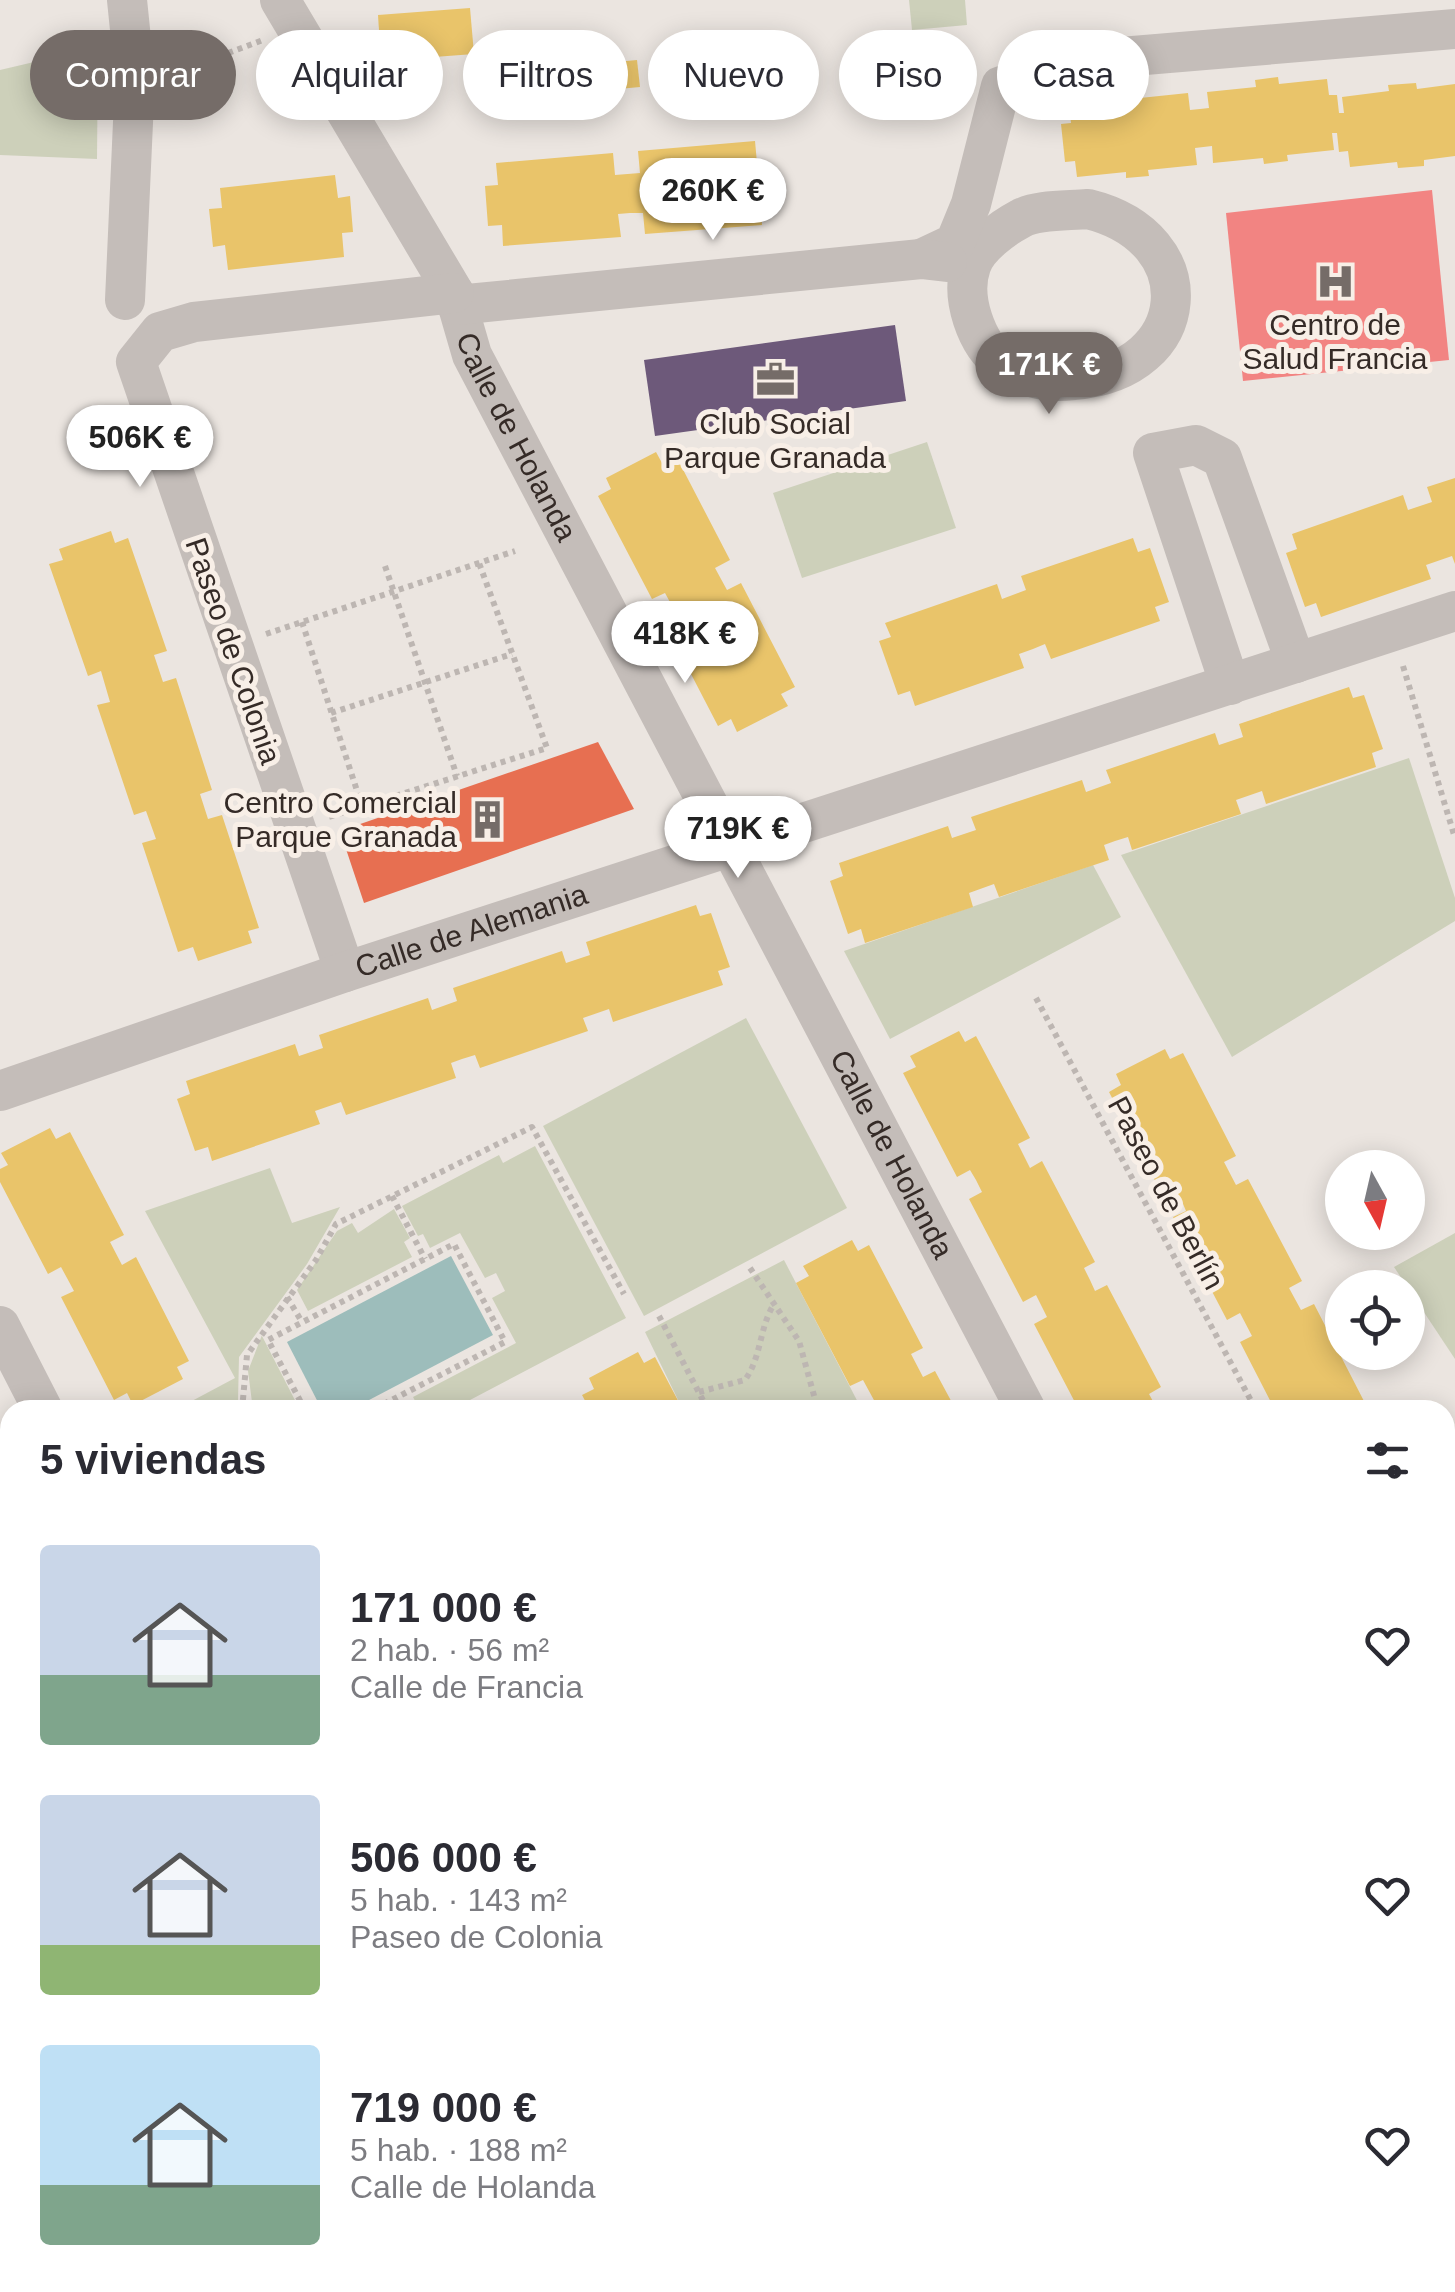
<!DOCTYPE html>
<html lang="es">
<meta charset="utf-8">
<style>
:root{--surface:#fff;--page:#f2f2f3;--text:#2b2b33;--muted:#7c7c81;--accent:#756c68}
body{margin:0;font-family:Helvetica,sans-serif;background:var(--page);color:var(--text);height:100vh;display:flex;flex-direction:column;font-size:38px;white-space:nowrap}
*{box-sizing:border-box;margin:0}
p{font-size:32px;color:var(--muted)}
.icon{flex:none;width:55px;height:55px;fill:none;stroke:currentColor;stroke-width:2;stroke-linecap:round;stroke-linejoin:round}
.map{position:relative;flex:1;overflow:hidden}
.panel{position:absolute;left:0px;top:1400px;width:1455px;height:892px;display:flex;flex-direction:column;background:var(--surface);border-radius:30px 30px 0 0;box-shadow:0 5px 25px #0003}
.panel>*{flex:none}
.top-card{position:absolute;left:30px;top:30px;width:1395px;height:90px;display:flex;gap:20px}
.needle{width:65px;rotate:172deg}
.buttons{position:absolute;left:1325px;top:1150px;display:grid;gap:20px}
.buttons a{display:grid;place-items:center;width:100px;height:100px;border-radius:50%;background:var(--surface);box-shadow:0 5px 25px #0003;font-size:50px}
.price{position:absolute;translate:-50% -85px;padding:0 22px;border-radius:35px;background:#fff;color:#222;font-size:32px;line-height:65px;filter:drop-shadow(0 2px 5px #0008)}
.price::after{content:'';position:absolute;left:50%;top:60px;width:30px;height:22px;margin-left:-15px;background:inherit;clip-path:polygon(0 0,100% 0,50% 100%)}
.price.current{background:var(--accent);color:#fff}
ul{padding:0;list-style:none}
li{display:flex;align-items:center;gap:30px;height:250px;padding:0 40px}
li span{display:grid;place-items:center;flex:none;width:280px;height:200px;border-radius:10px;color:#555}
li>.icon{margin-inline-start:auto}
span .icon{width:120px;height:120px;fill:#fffc;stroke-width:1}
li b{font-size:42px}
h2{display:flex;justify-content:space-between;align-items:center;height:120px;padding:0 40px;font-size:42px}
.pill{padding:0 35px;border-radius:45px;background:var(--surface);box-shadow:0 5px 25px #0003;font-size:35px;line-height:90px}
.pill.current{background:var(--accent);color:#fff}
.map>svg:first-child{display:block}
.green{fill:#cdd0ba}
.water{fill:#9dbdbb}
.homes{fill:#e9c46a}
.shops{fill:#e76f51}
.offices{fill:#6d597a}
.schools{fill:#2a9d8f}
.health{fill:#f28482}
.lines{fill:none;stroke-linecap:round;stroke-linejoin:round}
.path{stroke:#bdb6b2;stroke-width:6;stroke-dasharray:5 5;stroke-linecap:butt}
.minor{stroke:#c4bdb9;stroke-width:40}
.major{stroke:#b3aca8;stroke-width:50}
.labels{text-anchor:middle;stroke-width:10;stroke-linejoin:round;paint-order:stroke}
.poi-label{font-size:30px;fill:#352b27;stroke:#f8efe7}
.street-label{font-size:30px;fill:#352b27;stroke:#f8efe7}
</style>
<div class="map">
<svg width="1455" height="2292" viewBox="0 0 1455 2292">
<rect width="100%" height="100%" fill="#ebe5e0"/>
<g class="green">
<polygon points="909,0 965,0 967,25 912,30"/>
<polygon points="98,47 97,159 0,155 0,70"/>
<polygon points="927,442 956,528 802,578 773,493"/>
<polygon points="1409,758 1455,898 1455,921 1232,1057 1121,855"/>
<polygon points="1093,865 1121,917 890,1039 844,951"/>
<polygon points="746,1018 847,1208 644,1316 543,1126"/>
<polygon points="535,1146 626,1318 451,1410 420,1410 413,1397 516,1343 492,1298 505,1291 496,1273 485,1278 460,1233 430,1248 423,1234 418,1236 402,1206 499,1155 503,1163"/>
<polygon points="270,1168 292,1223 340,1207 307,1264 239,1357 238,1401 233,1410 175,1410 235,1378 145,1211"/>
<polygon points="394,1209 410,1238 404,1242 412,1257 308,1311 297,1290 337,1231 352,1223 358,1233"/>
<polygon points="1455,1233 1455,1359 1394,1267"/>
<polygon points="784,1260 862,1410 683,1410 645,1332"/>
<polygon points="262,1335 262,1336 300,1410 253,1410 248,1371"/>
<polygon points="108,2283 108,2282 283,2283 281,2292 109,2292"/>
</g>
<polygon class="water" points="451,1256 493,1335 350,1410 322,1410 287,1342"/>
<g class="homes">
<polygon points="470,8 474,54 381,61 378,15"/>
<polygon points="637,60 640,87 608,90 605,63"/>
<polygon points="1278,77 1279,84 1327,79 1329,95 1337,95 1339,113 1344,113 1342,97 1389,91 1388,85 1416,83 1417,89 1455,84 1455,156 1424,160 1424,166 1398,168 1397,162 1350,167 1348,151 1339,152 1337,133 1332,133 1334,150 1287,155 1288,161 1264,164 1263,158 1213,163 1212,146 1195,148 1197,165 1148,170 1149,176 1126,178 1126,172 1077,177 1075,161 1065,162 1061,124 1071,123 1069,106 1118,101 1117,94 1139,92 1140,98 1188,93 1190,110 1200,109 1209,108 1207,92 1256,87 1255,80"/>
<polygon points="755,141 757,163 768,162 772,201 760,202 762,225 645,234 643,213 630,213 618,214 621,237 503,246 502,225 488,226 485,186 498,185 496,163 613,153 615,175 640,173 638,151"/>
<polygon points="335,175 338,198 350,196 353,232 342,233 344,257 228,270 225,245 213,247 209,209 222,208 220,188"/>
<polygon points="656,452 662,463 676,456 730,560 715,568 727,590 741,583 795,687 781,694 788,706 737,732 731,719 718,726 664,622 677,615 665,593 652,599 598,496 611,489 606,478"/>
<polygon points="1455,478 1455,564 1452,556 1426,565 1431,579 1321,617 1316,603 1305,607 1286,553 1297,549 1292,534 1403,495 1408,510 1432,502 1427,487"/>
<polygon points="111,531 115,543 128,538 167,651 154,655 163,682 176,678 212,790 200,794 208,819 222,815 259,928 248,931 252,943 198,961 193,947 178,952 142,843 156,839 146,811 134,815 97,705 110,702 101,671 88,676 49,564 63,560 59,549"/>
<polygon points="1133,538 1138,552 1150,548 1169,602 1155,607 1160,621 1051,659 1045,644 1033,649 1019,654 1024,668 915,706 910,691 898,695 879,641 891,637 885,623 997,584 1002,599 1026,590 1021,576"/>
<polygon points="1349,687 1353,698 1364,695 1383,749 1372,753 1376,767 1266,804 1262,791 1236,800 1241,814 1132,850 1128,837 1115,841 1104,845 1109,860 999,897 994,884 969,893 973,907 865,943 861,929 848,934 830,881 843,876 839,863 948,826 952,838 976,830 971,817 1082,780 1086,792 1111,783 1106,770 1215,733 1219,745 1243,737 1239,724"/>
<polygon points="696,905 700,916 711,913 730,967 718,971 723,985 613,1022 609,1009 583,1018 588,1031 480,1068 475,1055 462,1059 451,1063 456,1078 346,1115 341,1102 315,1111 320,1124 212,1161 208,1147 195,1151 177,1099 190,1094 186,1081 295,1044 299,1056 323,1048 319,1035 428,998 432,1010 457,1001 453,988 562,951 566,963 590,955 586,942"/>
<polygon points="959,1031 965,1042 976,1036 1030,1138 1018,1144 1030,1168 1042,1161 1095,1262 1084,1268 1090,1280 1095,1291 1107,1285 1161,1387 1149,1394 1155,1405 1145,1410 1079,1410 1034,1324 1047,1317 1036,1295 1023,1302 969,1199 982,1192 976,1180 970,1170 957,1177 903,1073 916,1067 910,1056"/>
<polygon points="1165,1049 1170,1059 1183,1053 1236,1156 1224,1162 1236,1185 1248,1179 1302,1281 1289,1288 1301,1310 1314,1304 1367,1407 1362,1410 1275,1410 1240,1342 1252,1336 1240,1313 1227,1320 1173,1217 1186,1211 1181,1199 1174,1188 1162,1194 1109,1092 1121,1085 1116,1074"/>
<polygon points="50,1128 56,1139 70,1132 124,1235 110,1242 122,1265 136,1257 189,1361 177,1367 183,1379 133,1405 127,1393 114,1400 61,1297 74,1291 67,1278 61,1267 48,1274 0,1182 0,1169 8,1165 1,1153"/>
<polygon points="852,1240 858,1251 869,1245 923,1348 911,1354 923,1377 935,1371 956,1410 859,1410 875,1402 863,1380 850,1386 796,1283 809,1276 803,1266"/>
<polygon points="638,1352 644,1363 655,1357 683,1410 590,1410 582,1395 594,1389 589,1378"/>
<polygon points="1455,1902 1455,2060 1445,2066 1445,1909"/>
<polygon points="0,2010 10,2012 10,2050 6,2049 1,2070"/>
<polygon points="308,2282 382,2282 381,2287 393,2290 395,2282 480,2282 473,2292 306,2292"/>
</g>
<g class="shops">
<polygon points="598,742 634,809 364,903 340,831"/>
<polygon points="1455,1841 1455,1902 1445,1909 1445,1847"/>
</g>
<polygon class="offices" points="895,325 906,401 655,436 644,360"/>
<g class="schools">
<polygon points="998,2282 1120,2282 1130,2292 988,2292"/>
<polygon points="1229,2282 1275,2282 1266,2292 1239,2292"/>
</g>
<polygon class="health" points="1432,190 1449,360 1243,381 1226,213"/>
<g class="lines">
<g class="path">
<polyline points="172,74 263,40"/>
<polyline points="385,566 457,776"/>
<polyline points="302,622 362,806"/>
<polyline points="266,634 515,551"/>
<polyline points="1403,666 1455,838"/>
<polyline points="331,713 512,654"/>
<polyline points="329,817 547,748 479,563"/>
<polyline points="1036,998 1256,1410"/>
<polyline points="392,1196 425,1259"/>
<polyline points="750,1268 799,1341 818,1410"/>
<polyline points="287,1297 302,1322"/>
<polyline points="659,1316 708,1410"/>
<path d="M699,1392L745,1380C762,1356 759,1328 774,1304"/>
<polyline points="242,1410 247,1355 316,1260 336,1224 532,1127 624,1294"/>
<polyline points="305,1410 268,1340 454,1244 505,1342 372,1410"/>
</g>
<g class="minor">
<path id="s1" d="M280,0L454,293L472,355L1026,1410"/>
<path d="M1088,209C1206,238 1195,371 1074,380C1046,383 1026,379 1002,363C976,344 960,297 971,266C977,247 1003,228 1020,219C1037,209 1068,211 1088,209Z"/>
<polyline points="921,259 955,243 971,204 1001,86 1109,58 1455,29"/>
<polyline points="125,300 135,78 127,0"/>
<polyline points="457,305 921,259 947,262"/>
<polyline points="1230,685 1153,453 1196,445 1222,458 1296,663"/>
<polyline points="345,972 136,362 160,332 194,322 454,293"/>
<path id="s2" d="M0,1091L345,972L1455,611"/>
<polyline points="0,1326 43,1410"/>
<polyline points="0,1499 10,1494"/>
<polyline points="1445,1605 1455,1600"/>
<polyline points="0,1840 10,1835"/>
<polyline points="0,1881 10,1876"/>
<polyline points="1445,2153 1455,2152"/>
<polyline points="1445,2243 1451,2292"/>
<polyline points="544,2282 550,2292"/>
<polyline points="1398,2282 1399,2292"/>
<polyline points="623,2292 633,2282"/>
</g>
<g class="major">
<polyline points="1445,1677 1455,1671"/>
<polyline points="1445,1722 1455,1717"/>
<polyline points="710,2292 719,2282"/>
<polyline points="772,2292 781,2282"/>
</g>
</g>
<defs>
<symbol id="hospital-bare" viewBox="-9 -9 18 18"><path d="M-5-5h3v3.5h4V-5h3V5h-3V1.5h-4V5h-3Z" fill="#756c68" stroke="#f8efe7" stroke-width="2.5" paint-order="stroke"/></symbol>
<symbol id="office-bare" viewBox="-9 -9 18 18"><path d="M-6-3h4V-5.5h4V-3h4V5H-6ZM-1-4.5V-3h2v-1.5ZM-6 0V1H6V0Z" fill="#756c68" stroke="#f8efe7" stroke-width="2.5" paint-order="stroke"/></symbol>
<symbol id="building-bare" viewBox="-9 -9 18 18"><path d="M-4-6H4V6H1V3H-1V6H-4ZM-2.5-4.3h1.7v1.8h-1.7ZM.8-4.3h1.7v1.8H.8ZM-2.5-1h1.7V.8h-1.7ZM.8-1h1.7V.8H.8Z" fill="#756c68" stroke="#f8efe7" stroke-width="2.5" paint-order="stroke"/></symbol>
</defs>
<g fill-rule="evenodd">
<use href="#hospital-bare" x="1308" y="254" width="55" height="55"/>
<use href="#office-bare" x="748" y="352" width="55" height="55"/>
<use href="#building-bare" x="460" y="792" width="55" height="55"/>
</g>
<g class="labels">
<g class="poi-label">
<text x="1335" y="335">Centro de<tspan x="1335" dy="34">Salud Francia</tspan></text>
<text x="775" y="434">Club Social<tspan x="775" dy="34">Parque Granada</tspan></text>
<text x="457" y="813" text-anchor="end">Centro Comercial<tspan x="457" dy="34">Parque Granada</tspan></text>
</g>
<g class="street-label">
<text dy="10" stroke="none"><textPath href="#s1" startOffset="498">Calle de Holanda</textPath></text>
<text transform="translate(233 651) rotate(71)" y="10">Paseo de Colonia</text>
<text dy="10" stroke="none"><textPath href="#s2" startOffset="498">Calle de Alemania</textPath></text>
<text dy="10" stroke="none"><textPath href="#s1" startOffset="1308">Calle de Holanda</textPath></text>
<text transform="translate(1166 1193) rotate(62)" y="10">Paseo de Berlín</text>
</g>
</g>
</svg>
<div class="buttons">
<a><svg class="needle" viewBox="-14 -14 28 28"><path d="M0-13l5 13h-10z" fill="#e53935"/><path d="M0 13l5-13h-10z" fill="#7c7c81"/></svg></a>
<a><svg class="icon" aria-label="locate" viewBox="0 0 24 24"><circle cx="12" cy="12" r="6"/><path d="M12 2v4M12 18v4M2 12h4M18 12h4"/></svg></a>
</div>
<b class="price" style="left:713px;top:243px">260K €</b>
<b class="price current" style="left:1049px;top:417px">171K €</b>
<b class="price" style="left:140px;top:490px">506K €</b>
<b class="price" style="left:685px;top:686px">418K €</b>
<b class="price" style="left:738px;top:881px">719K €</b>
<div class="top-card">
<a class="pill current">Comprar</a>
<a class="pill">Alquilar</a>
<a class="pill">Filtros</a>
<a class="pill">Nuevo</a>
<a class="pill">Piso</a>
<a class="pill">Casa</a>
</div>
<section class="panel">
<h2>5 viviendas<svg class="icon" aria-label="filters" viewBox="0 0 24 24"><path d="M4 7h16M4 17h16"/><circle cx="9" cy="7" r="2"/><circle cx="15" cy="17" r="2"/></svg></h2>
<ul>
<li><span style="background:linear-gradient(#c9d6e8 65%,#7fa58c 0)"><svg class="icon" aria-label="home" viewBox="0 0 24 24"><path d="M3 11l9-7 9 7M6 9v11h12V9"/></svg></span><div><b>171 000 €</b><p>2 hab. · 56 m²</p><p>Calle de Francia</p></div><svg class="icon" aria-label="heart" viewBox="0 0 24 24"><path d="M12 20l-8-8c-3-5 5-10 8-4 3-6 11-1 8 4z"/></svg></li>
<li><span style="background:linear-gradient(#c9d6e8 75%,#8fb573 0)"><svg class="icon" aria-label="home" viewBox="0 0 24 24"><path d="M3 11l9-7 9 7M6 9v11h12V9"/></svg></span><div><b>506 000 €</b><p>5 hab. · 143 m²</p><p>Paseo de Colonia</p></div><svg class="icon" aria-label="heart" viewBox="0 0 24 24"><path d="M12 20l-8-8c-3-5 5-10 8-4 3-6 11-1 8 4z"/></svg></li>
<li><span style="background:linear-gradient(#bfe0f5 70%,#7fa58c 0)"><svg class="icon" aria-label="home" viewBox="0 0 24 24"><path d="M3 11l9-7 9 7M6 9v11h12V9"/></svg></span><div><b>719 000 €</b><p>5 hab. · 188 m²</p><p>Calle de Holanda</p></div><svg class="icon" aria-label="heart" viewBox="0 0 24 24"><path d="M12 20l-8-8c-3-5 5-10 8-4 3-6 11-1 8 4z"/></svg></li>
</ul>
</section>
</div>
